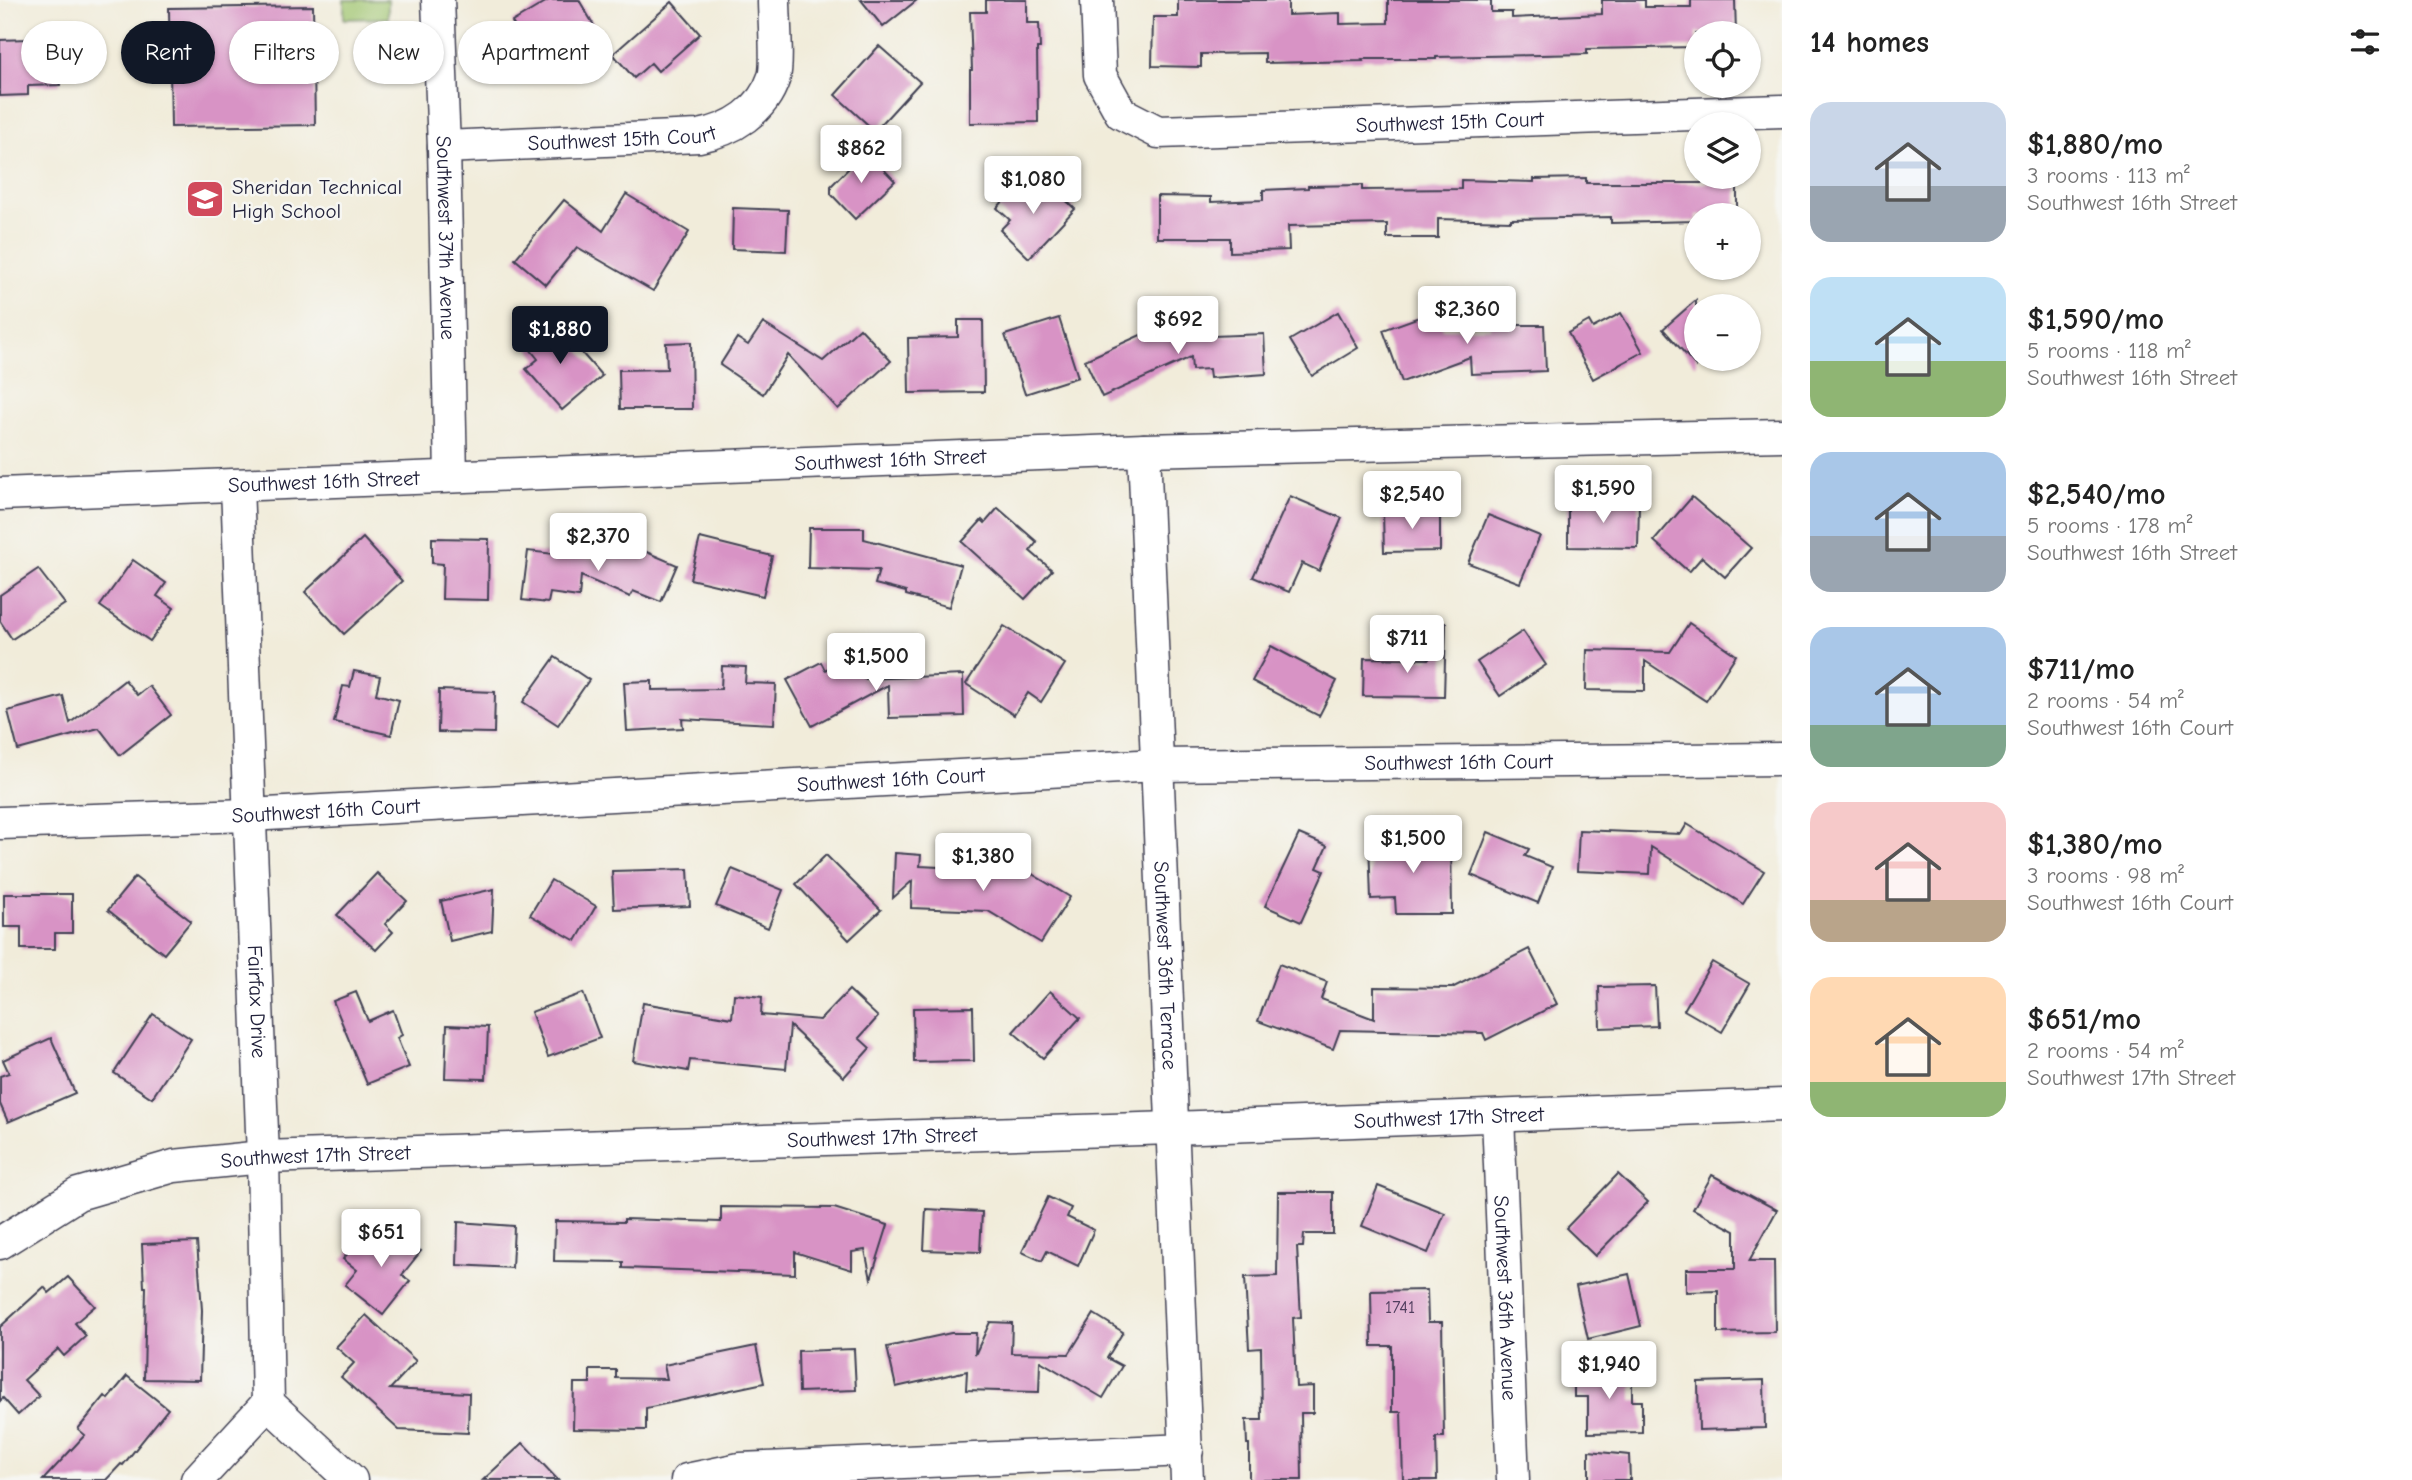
<!DOCTYPE html>
<meta charset="utf-8">
<style>
:root{--surface:#fff;--page:#f6f6f6;--text:#222;--muted:#767676;--accent:#111827}
body{margin:0;font-family:"Comic Neue",sans-serif;background:var(--page);color:var(--text);height:100vh;display:flex;flex-direction:column;font-size:26px;white-space:nowrap}
*{box-sizing:border-box;margin:0}
p{font-size:23px;color:var(--muted)}
.icon{flex:none;width:38px;height:38px;fill:none;stroke:currentColor;stroke-width:2;stroke-linecap:round;stroke-linejoin:round}
.map{position:relative;flex:1;overflow:hidden}
.side{display:flex;flex-direction:column;background:var(--surface);width:630px}
.side>*{flex:none}
.hud{position:absolute;left:21px;top:21px;width:665px;height:63px;display:flex;gap:14px}
.buttons{position:absolute;left:1684px;top:21px;display:grid;gap:14px}
.buttons a{display:grid;place-items:center;width:77px;height:77px;border-radius:50%;background:var(--surface);box-shadow:0 2px 5px #0004;font-size:35px}
.price{position:absolute;translate:-50% -60px;padding:0 16px;border-radius:7px;background:#fff;color:#222;font-size:23px;line-height:46px;filter:drop-shadow(0 2px 4px #0008)}
.price::after{content:'';position:absolute;left:50%;top:42px;width:21px;height:16px;margin-left:-10px;background:inherit;clip-path:polygon(0 0,100% 0,50% 100%)}
.price.selected{background:var(--accent);color:#fff}
ul{padding:0;list-style:none}
li{display:flex;align-items:center;gap:21px;height:175px;padding:0 28px}
li span{display:grid;place-items:center;flex:none;width:196px;height:140px;border-radius:21px;color:#555}
li>.icon{margin-inline-start:auto}
span .icon{width:84px;height:84px;fill:#fffc;stroke-width:1}
li b{font-size:30px}
h2{display:flex;justify-content:space-between;align-items:center;height:84px;padding:0 28px;font-size:30px}
.tag{padding:0 24px;border-radius:32px;background:var(--surface);box-shadow:0 2px 5px #0004;font-size:24px;line-height:63px}
.tag.selected{background:var(--accent);color:#fff}
main{display:flex;flex:1;min-height:0}
.map>svg:first-child{display:block}
.green{fill:#a0c56f;stroke:#617455;stroke-width:2}
.building{fill:#d893c5}
.lines{fill:none;stroke-linecap:round;stroke-linejoin:round}
.street-casing{stroke:#414053;stroke-width:35}
.street{stroke:#fff;stroke-width:32}
.labels{text-anchor:middle;stroke-width:5;stroke-linejoin:round;paint-order:stroke}
.number-label{font-size:18px;fill:#503e5e}
.street-label{font-size:21px;fill:#22223b;stroke:#f6f6f2}
.poi-label{font-size:21px;fill:#22223b;stroke:#f6f6f2;text-anchor:start}
</style>
<main>
<div class="map">
<svg width="1782" height="1480" viewBox="0 0 1782 1480">
<rect width="100%" height="100%" fill="#f6f6f2"/>
<filter id="ink" filterUnits="userSpaceOnUse"><feTurbulence type="fractalNoise" baseFrequency=".0143" numOctaves="2"/><feDisplacementMap in="SourceGraphic" scale="14" xChannelSelector="R" yChannelSelector="G"/><feConvolveMatrix kernelMatrix="1 2 1 2 8 2 1 2 1" color-interpolation-filters="sRGB"/></filter>
<filter id="wash" filterUnits="userSpaceOnUse"><feTurbulence type="fractalNoise" baseFrequency=".00686" numOctaves="4" result="noise"/><feDisplacementMap in="SourceGraphic" scale="28" xChannelSelector="R" yChannelSelector="G"/><feGaussianBlur stdDeviation="1.57" result="paint"/><feColorMatrix in="noise" values="0 0 0 0 0 0 0 0 0 0 0 0 0 0 0 0 0 1.4 0 .05"/><feComposite in="paint" operator="in"/></filter>
<g filter="url(#wash)">
<rect width="100%" height="100%" fill="#f1ecda"/>
<polygon class="green" points="344,0 388,0 388,18 344,19"/>
<g id="blocks">
<g class="building">
<polygon points="549,0 579,0 602,39 542,73 512,22"/>
<polygon points="861,0 917,0 883,27"/>
<polygon points="986,0 1027,0 1027,23 1039,23 1040,48 1037,48 1038,122 970,123 970,70 972,70 970,12 986,12"/>
<polygon points="1178,0 1288,0 1288,15 1340,13 1340,24 1388,23 1388,0 1491,0 1491,12 1512,12 1512,18 1602,14 1602,0 1645,0 1645,7 1691,7 1691,0 1735,0 1736,33 1696,33 1696,47 1587,49 1587,54 1436,57 1436,59 1362,59 1363,61 1265,63 1265,53 1201,54 1201,67 1152,66 1153,17 1178,17"/>
<polygon points="672,2 700,34 658,71 651,63 634,78 613,54"/>
<polygon points="313,6 315,125 171,127 169,8"/>
<polygon points="28,39 28,47 58,46 60,85 28,86 28,95 0,96 0,40"/>
<polygon points="879,46 920,82 875,131 835,95"/>
<polygon points="866,151 895,181 855,219 831,194 831,186"/>
<polygon points="1026,176 1049,197 1055,190 1075,209 1029,258 1000,230 1010,220 997,208"/>
<polygon points="1713,177 1737,177 1737,215 1696,215 1696,221 1611,223 1611,217 1511,219 1511,221 1438,219 1438,238 1387,238 1387,224 1288,226 1289,250 1230,252 1230,238 1157,238 1157,196 1211,197 1211,202 1263,200 1263,190 1308,188 1308,186 1362,185 1362,190 1461,189 1461,180 1534,182 1534,179 1586,178 1586,183 1713,183"/>
<polygon points="626,194 689,232 653,291 577,247 546,285 515,259 564,200 603,231"/>
<polygon points="733,208 788,210 786,251 732,249"/>
<polygon points="1696,300 1696,366 1663,329"/>
<polygon points="1436,311 1443,329 1490,328 1489,313 1512,312 1513,325 1544,325 1546,371 1471,374 1470,357 1402,382 1383,330"/>
<polygon points="1338,312 1358,348 1312,376 1290,340"/>
<polygon points="1621,313 1643,352 1593,379 1568,333 1589,321 1593,328"/>
<polygon points="1059,318 1078,377 1025,394 1005,335"/>
<polygon points="553,320 602,376 562,410 526,369 538,359 526,344"/>
<polygon points="958,320 983,320 984,392 909,393 908,338 958,337"/>
<polygon points="763,323 823,361 860,328 891,361 838,409 788,355 763,394 720,365 737,338 748,345"/>
<polygon points="1212,325 1213,336 1264,334 1266,374 1210,378 1209,369 1192,370 1191,357 1102,397 1085,360 1154,329"/>
<polygon points="691,342 692,409 620,409 619,370 667,369 666,343"/>
<polygon points="1290,496 1342,518 1319,571 1302,563 1289,592 1253,577"/>
<polygon points="1692,497 1751,548 1725,577 1702,557 1689,572 1654,541"/>
<polygon points="1568,502 1639,503 1638,548 1568,547"/>
<polygon points="998,508 1037,542 1030,551 1052,570 1025,599 962,542 982,520 985,523"/>
<polygon points="1440,510 1440,551 1384,552 1383,512"/>
<polygon points="1488,515 1540,536 1520,583 1468,563"/>
<polygon points="809,528 864,528 864,539 961,565 949,607 906,595 906,592 875,584 879,570 808,568"/>
<polygon points="609,536 677,565 661,602 633,591 630,597 581,576 579,597 550,593 548,603 522,600 528,551 599,559"/>
<polygon points="363,538 402,581 344,634 305,592"/>
<polygon points="432,538 489,539 488,600 442,599 443,564 432,563"/>
<polygon points="700,538 772,556 763,596 690,579"/>
<polygon points="133,560 166,583 157,596 174,608 150,641 100,606"/>
<polygon points="38,569 65,604 12,639 0,621 0,595"/>
<polygon points="1444,623 1446,623 1444,697 1363,696 1364,658 1429,659"/>
<polygon points="1689,623 1736,655 1706,701 1645,661 1645,691 1586,690 1587,650 1670,652"/>
<polygon points="1004,626 1065,664 1041,702 1028,693 1014,715 966,684"/>
<polygon points="1523,631 1546,665 1500,696 1477,662"/>
<polygon points="1271,646 1337,681 1319,716 1252,681"/>
<polygon points="851,656 864,679 963,675 964,716 889,718 888,685 812,726 787,680 821,662 825,670"/>
<polygon points="555,657 589,680 558,725 523,702"/>
<polygon points="722,666 746,667 745,683 776,684 774,724 682,719 683,728 627,731 624,682 652,681 652,690 721,689"/>
<polygon points="354,671 380,676 376,694 399,700 391,735 334,722 343,686 350,687"/>
<polygon points="125,680 137,695 149,686 171,715 120,755 99,728 18,750 8,711 63,696 70,723"/>
<polygon points="439,690 495,692 494,733 438,732"/>
<polygon points="1687,824 1764,871 1743,904 1651,847 1650,874 1577,871 1579,830 1681,834"/>
<polygon points="1488,832 1529,849 1525,856 1552,867 1538,903 1471,875"/>
<polygon points="1299,834 1327,846 1317,868 1324,871 1301,922 1265,906"/>
<polygon points="1451,839 1452,914 1396,914 1395,898 1371,899 1369,841"/>
<polygon points="895,853 921,855 920,866 996,870 1004,857 1070,897 1041,943 988,911 911,908 912,881 893,898"/>
<polygon points="826,855 881,910 849,940 796,884"/>
<polygon points="688,869 690,906 614,909 612,871"/>
<polygon points="732,869 783,890 768,928 716,906"/>
<polygon points="377,873 407,901 385,924 393,932 376,950 337,915"/>
<polygon points="135,877 191,921 164,954 108,910"/>
<polygon points="551,880 596,906 576,941 530,915"/>
<polygon points="494,889 492,931 450,941 441,901"/>
<polygon points="4,894 72,894 72,933 55,933 55,949 21,949 21,927 4,927"/>
<polygon points="1529,949 1557,1004 1486,1040 1483,1033 1340,1030 1333,1049 1258,1021 1279,964 1327,982 1321,999 1374,1019 1374,987 1452,988"/>
<polygon points="1712,962 1750,984 1722,1032 1684,1010"/>
<polygon points="1655,986 1657,1026 1600,1028 1599,987"/>
<polygon points="849,990 878,1017 859,1038 870,1048 844,1077 790,1026 786,1069 690,1060 688,1071 633,1061 643,1003 732,1018 734,994 762,997 761,1015 820,1020"/>
<polygon points="1050,991 1080,1018 1043,1058 1013,1032"/>
<polygon points="356,992 368,1021 393,1010 402,1035 397,1038 409,1067 367,1084 333,1001"/>
<polygon points="583,993 600,1038 548,1057 531,1012"/>
<polygon points="973,1007 974,1061 914,1062 913,1008"/>
<polygon points="153,1014 191,1039 152,1098 114,1073"/>
<polygon points="447,1025 488,1027 486,1079 445,1078"/>
<polygon points="51,1038 75,1093 8,1122 0,1104 0,1076 9,1073 3,1060"/>
<polygon points="1618,1174 1648,1202 1595,1256 1566,1228"/>
<polygon points="1712,1175 1777,1210 1749,1261 1774,1261 1775,1332 1718,1333 1718,1291 1686,1292 1686,1269 1735,1269 1735,1231 1693,1209"/>
<polygon points="1378,1186 1445,1213 1428,1253 1362,1226"/>
<polygon points="1278,1192 1333,1192 1333,1234 1304,1234 1303,1247 1297,1247 1301,1317 1293,1318 1296,1387 1313,1386 1313,1413 1301,1413 1302,1480 1249,1480 1249,1444 1247,1444 1246,1420 1262,1420 1261,1348 1249,1349 1245,1277 1277,1276"/>
<polygon points="1048,1197 1071,1208 1067,1217 1094,1230 1078,1266 1047,1251 1042,1261 1022,1252"/>
<polygon points="721,1207 834,1208 888,1225 871,1279 865,1250 852,1252 852,1270 795,1252 795,1274 623,1268 623,1262 554,1261 555,1221 624,1222 624,1219 721,1222"/>
<polygon points="926,1209 982,1212 980,1252 924,1250"/>
<polygon points="458,1222 514,1226 512,1268 457,1265"/>
<polygon points="390,1227 421,1251 402,1275 410,1281 383,1315 345,1285 357,1270 343,1259 359,1240 371,1250"/>
<polygon points="197,1242 202,1310 200,1380 144,1379 146,1287 144,1287 142,1244"/>
<polygon points="1629,1274 1641,1326 1588,1339 1576,1286"/>
<polygon points="68,1277 95,1306 75,1323 86,1336 64,1356 58,1349 24,1380 39,1396 18,1415 3,1398 0,1401 0,1327 44,1287 49,1293"/>
<polygon points="1427,1290 1428,1322 1442,1322 1444,1437 1436,1437 1437,1480 1403,1480 1401,1412 1392,1412 1392,1346 1372,1346 1371,1291"/>
<polygon points="1094,1314 1123,1332 1107,1358 1122,1366 1103,1398 1040,1361 1039,1392 966,1390 967,1371 896,1387 887,1347 951,1333 976,1333 975,1355 990,1322 1012,1323 1011,1353 1069,1354"/>
<polygon points="366,1315 416,1361 390,1389 469,1393 468,1433 399,1430 341,1377 354,1363 336,1347"/>
<polygon points="756,1346 764,1383 646,1408 646,1430 573,1429 574,1383 590,1383 590,1370 616,1370 616,1378 667,1379 664,1365"/>
<polygon points="854,1349 856,1390 799,1392 798,1351"/>
<polygon points="1632,1371 1632,1401 1642,1401 1642,1432 1588,1433 1588,1397 1574,1397 1574,1372"/>
<polygon points="127,1376 168,1409 123,1465 121,1464 106,1480 43,1480 85,1435 78,1429 105,1396 108,1399"/>
<polygon points="1764,1380 1765,1428 1699,1430 1698,1382"/>
<polygon points="523,1443 558,1480 483,1480"/>
<polygon points="1589,1451 1629,1455 1630,1480 1589,1480"/>
</g>
</g>
</g>
<g filter="url(#ink)">
<use href="#blocks" fill-opacity="0" stroke="#414053" stroke-width="2"/>
<g class="lines">
<defs>
<g id="street">
<path id="s1" d="M438,0L444,147L451,476"/>
<path id="s2" d="M1097,0L1100,75L1121,113L1158,132L1782,111"/>
<path id="s3" d="M444,147L699,136C732,130 763,111 774,77C778,64 774,17 774,0"/>
<path id="s4" d="M1144,450L1187,1480"/>
<path id="s5" d="M237,486L263,1157L268,1403L351,1480"/>
<path id="s6" d="M0,494L1144,450L1782,435"/>
<path id="s7" d="M0,823L249,815L1157,765L1782,759"/>
<path id="s8" d="M1498,1116L1513,1480"/>
<path id="s9" d="M0,1243L78,1194L174,1166L263,1157L1172,1128L1782,1105"/>
<polyline points="197,1480 268,1403"/>
<polyline points="687,1480 740,1469 1187,1450"/>
</g>
</defs>
<use href="#street" class="street-casing"/>
<use href="#street" class="street"/>
</g>
</g>
<defs>
<symbol id="school-square" viewBox="-11 -11 22 22"><rect x="-9" y="-9" width="18" height="18" rx="4" fill="#d1495b" stroke="#f6f6f2"/><path d="M0-5L7-2L0 1L-7-2ZM-4 1L0 2.5L4 1V4Q0 6-4 4Z" fill="#fff"/></symbol>
</defs>
<g fill-rule="evenodd">
<use href="#school-square" x="183" y="177" width="44" height="44"/>
</g>
<g class="labels">
<g class="number-label">
<text x="1400" y="1313">1741</text>
</g>
<g class="street-label">
<text dy="7" stroke="none"><textPath href="#s2" startOffset="452">Southwest 15th Court</textPath></text>
<text dy="7" stroke="none"><textPath href="#s3" startOffset="178">Southwest 15th Court</textPath></text>
<text dy="7" stroke="none"><textPath href="#s1" startOffset="238">Southwest 37th Avenue</textPath></text>
<text dy="7" stroke="none"><textPath href="#s6" startOffset="891">Southwest 16th Street</textPath></text>
<text dy="7" stroke="none"><textPath href="#s6" startOffset="324">Southwest 16th Street</textPath></text>
<text dy="7" stroke="none"><textPath href="#s7" startOffset="1460">Southwest 16th Court</textPath></text>
<text dy="7" stroke="none"><textPath href="#s7" startOffset="892">Southwest 16th Court</textPath></text>
<text dy="7" stroke="none"><textPath href="#s7" startOffset="326">Southwest 16th Court</textPath></text>
<text dy="7" stroke="none"><textPath href="#s4" startOffset="516">Southwest 36th Terrace</textPath></text>
<text dy="7" stroke="none"><textPath href="#s5" startOffset="516">Fairfax Drive</textPath></text>
<text dy="7" stroke="none"><textPath href="#s9" startOffset="1468">Southwest 17th Street</textPath></text>
<text dy="7" stroke="none"><textPath href="#s9" startOffset="901">Southwest 17th Street</textPath></text>
<text dy="7" stroke="none"><textPath href="#s9" startOffset="334">Southwest 17th Street</textPath></text>
<text dy="7" stroke="none"><textPath href="#s8" startOffset="182">Southwest 36th Avenue</textPath></text>
</g>
<g class="poi-label">
<text x="232" y="194">Sheridan Technical<tspan x="232" dy="24">High School</tspan></text>
</g>
</g>
</svg>
<div class="buttons">
<a><svg class="icon" aria-label="locate" viewBox="0 0 24 24"><circle cx="12" cy="12" r="6"/><path d="M12 2v4M12 18v4M2 12h4M18 12h4"/></svg></a>
<a><svg class="icon" aria-label="layers" viewBox="0 0 24 24"><path d="M12 4l9 5-9 5-9-5zM3 14l9 5 9-5"/></svg></a>
<a>+</a>
<a>−</a>
</div>
<b class="price" style="left:861px;top:185px">$862</b>
<b class="price" style="left:1033px;top:216px">$1,080</b>
<b class="price" style="left:1467px;top:346px">$2,360</b>
<b class="price" style="left:1178px;top:356px">$692</b>
<b class="price selected" style="left:560px;top:366px">$1,880</b>
<b class="price" style="left:1603px;top:525px">$1,590</b>
<b class="price" style="left:1412px;top:531px">$2,540</b>
<b class="price" style="left:598px;top:573px">$2,370</b>
<b class="price" style="left:1407px;top:675px">$711</b>
<b class="price" style="left:876px;top:693px">$1,500</b>
<b class="price" style="left:1413px;top:875px">$1,500</b>
<b class="price" style="left:983px;top:893px">$1,380</b>
<b class="price" style="left:381px;top:1269px">$651</b>
<b class="price" style="left:1609px;top:1401px">$1,940</b>
<div class="hud">
<a class="tag">Buy</a>
<a class="tag selected">Rent</a>
<a class="tag">Filters</a>
<a class="tag">New</a>
<a class="tag">Apartment</a>
</div>
</div>
<section class="side">
<h2>14 homes<svg class="icon" aria-label="filters" viewBox="0 0 24 24"><path d="M4 7h16M4 17h16"/><circle cx="9" cy="7" r="2"/><circle cx="15" cy="17" r="2"/></svg></h2>
<ul>
<li><span style="background:linear-gradient(#c9d6e8 60%,#9aa5b1 0)"><svg class="icon" aria-label="home" viewBox="0 0 24 24"><path d="M3 11l9-7 9 7M6 9v11h12V9"/></svg></span><div><b>$1,880/mo</b><p>3 rooms · 113 m²</p><p>Southwest 16th Street</p></div></li>
<li><span style="background:linear-gradient(#bfe0f5 60%,#8fb573 0)"><svg class="icon" aria-label="home" viewBox="0 0 24 24"><path d="M3 11l9-7 9 7M6 9v11h12V9"/></svg></span><div><b>$1,590/mo</b><p>5 rooms · 118 m²</p><p>Southwest 16th Street</p></div></li>
<li><span style="background:linear-gradient(#a9c7e8 60%,#9aa5b1 0)"><svg class="icon" aria-label="home" viewBox="0 0 24 24"><path d="M3 11l9-7 9 7M6 9v11h12V9"/></svg></span><div><b>$2,540/mo</b><p>5 rooms · 178 m²</p><p>Southwest 16th Street</p></div></li>
<li><span style="background:linear-gradient(#a9c7e8 70%,#7fa58c 0)"><svg class="icon" aria-label="home" viewBox="0 0 24 24"><path d="M3 11l9-7 9 7M6 9v11h12V9"/></svg></span><div><b>$711/mo</b><p>2 rooms · 54 m²</p><p>Southwest 16th Court</p></div></li>
<li><span style="background:linear-gradient(#f6c9c9 70%,#b9a48a 0)"><svg class="icon" aria-label="home" viewBox="0 0 24 24"><path d="M3 11l9-7 9 7M6 9v11h12V9"/></svg></span><div><b>$1,380/mo</b><p>3 rooms · 98 m²</p><p>Southwest 16th Court</p></div></li>
<li><span style="background:linear-gradient(#ffd9b3 75%,#8fb573 0)"><svg class="icon" aria-label="home" viewBox="0 0 24 24"><path d="M3 11l9-7 9 7M6 9v11h12V9"/></svg></span><div><b>$651/mo</b><p>2 rooms · 54 m²</p><p>Southwest 17th Street</p></div></li>
</ul>
</section>
</main>
